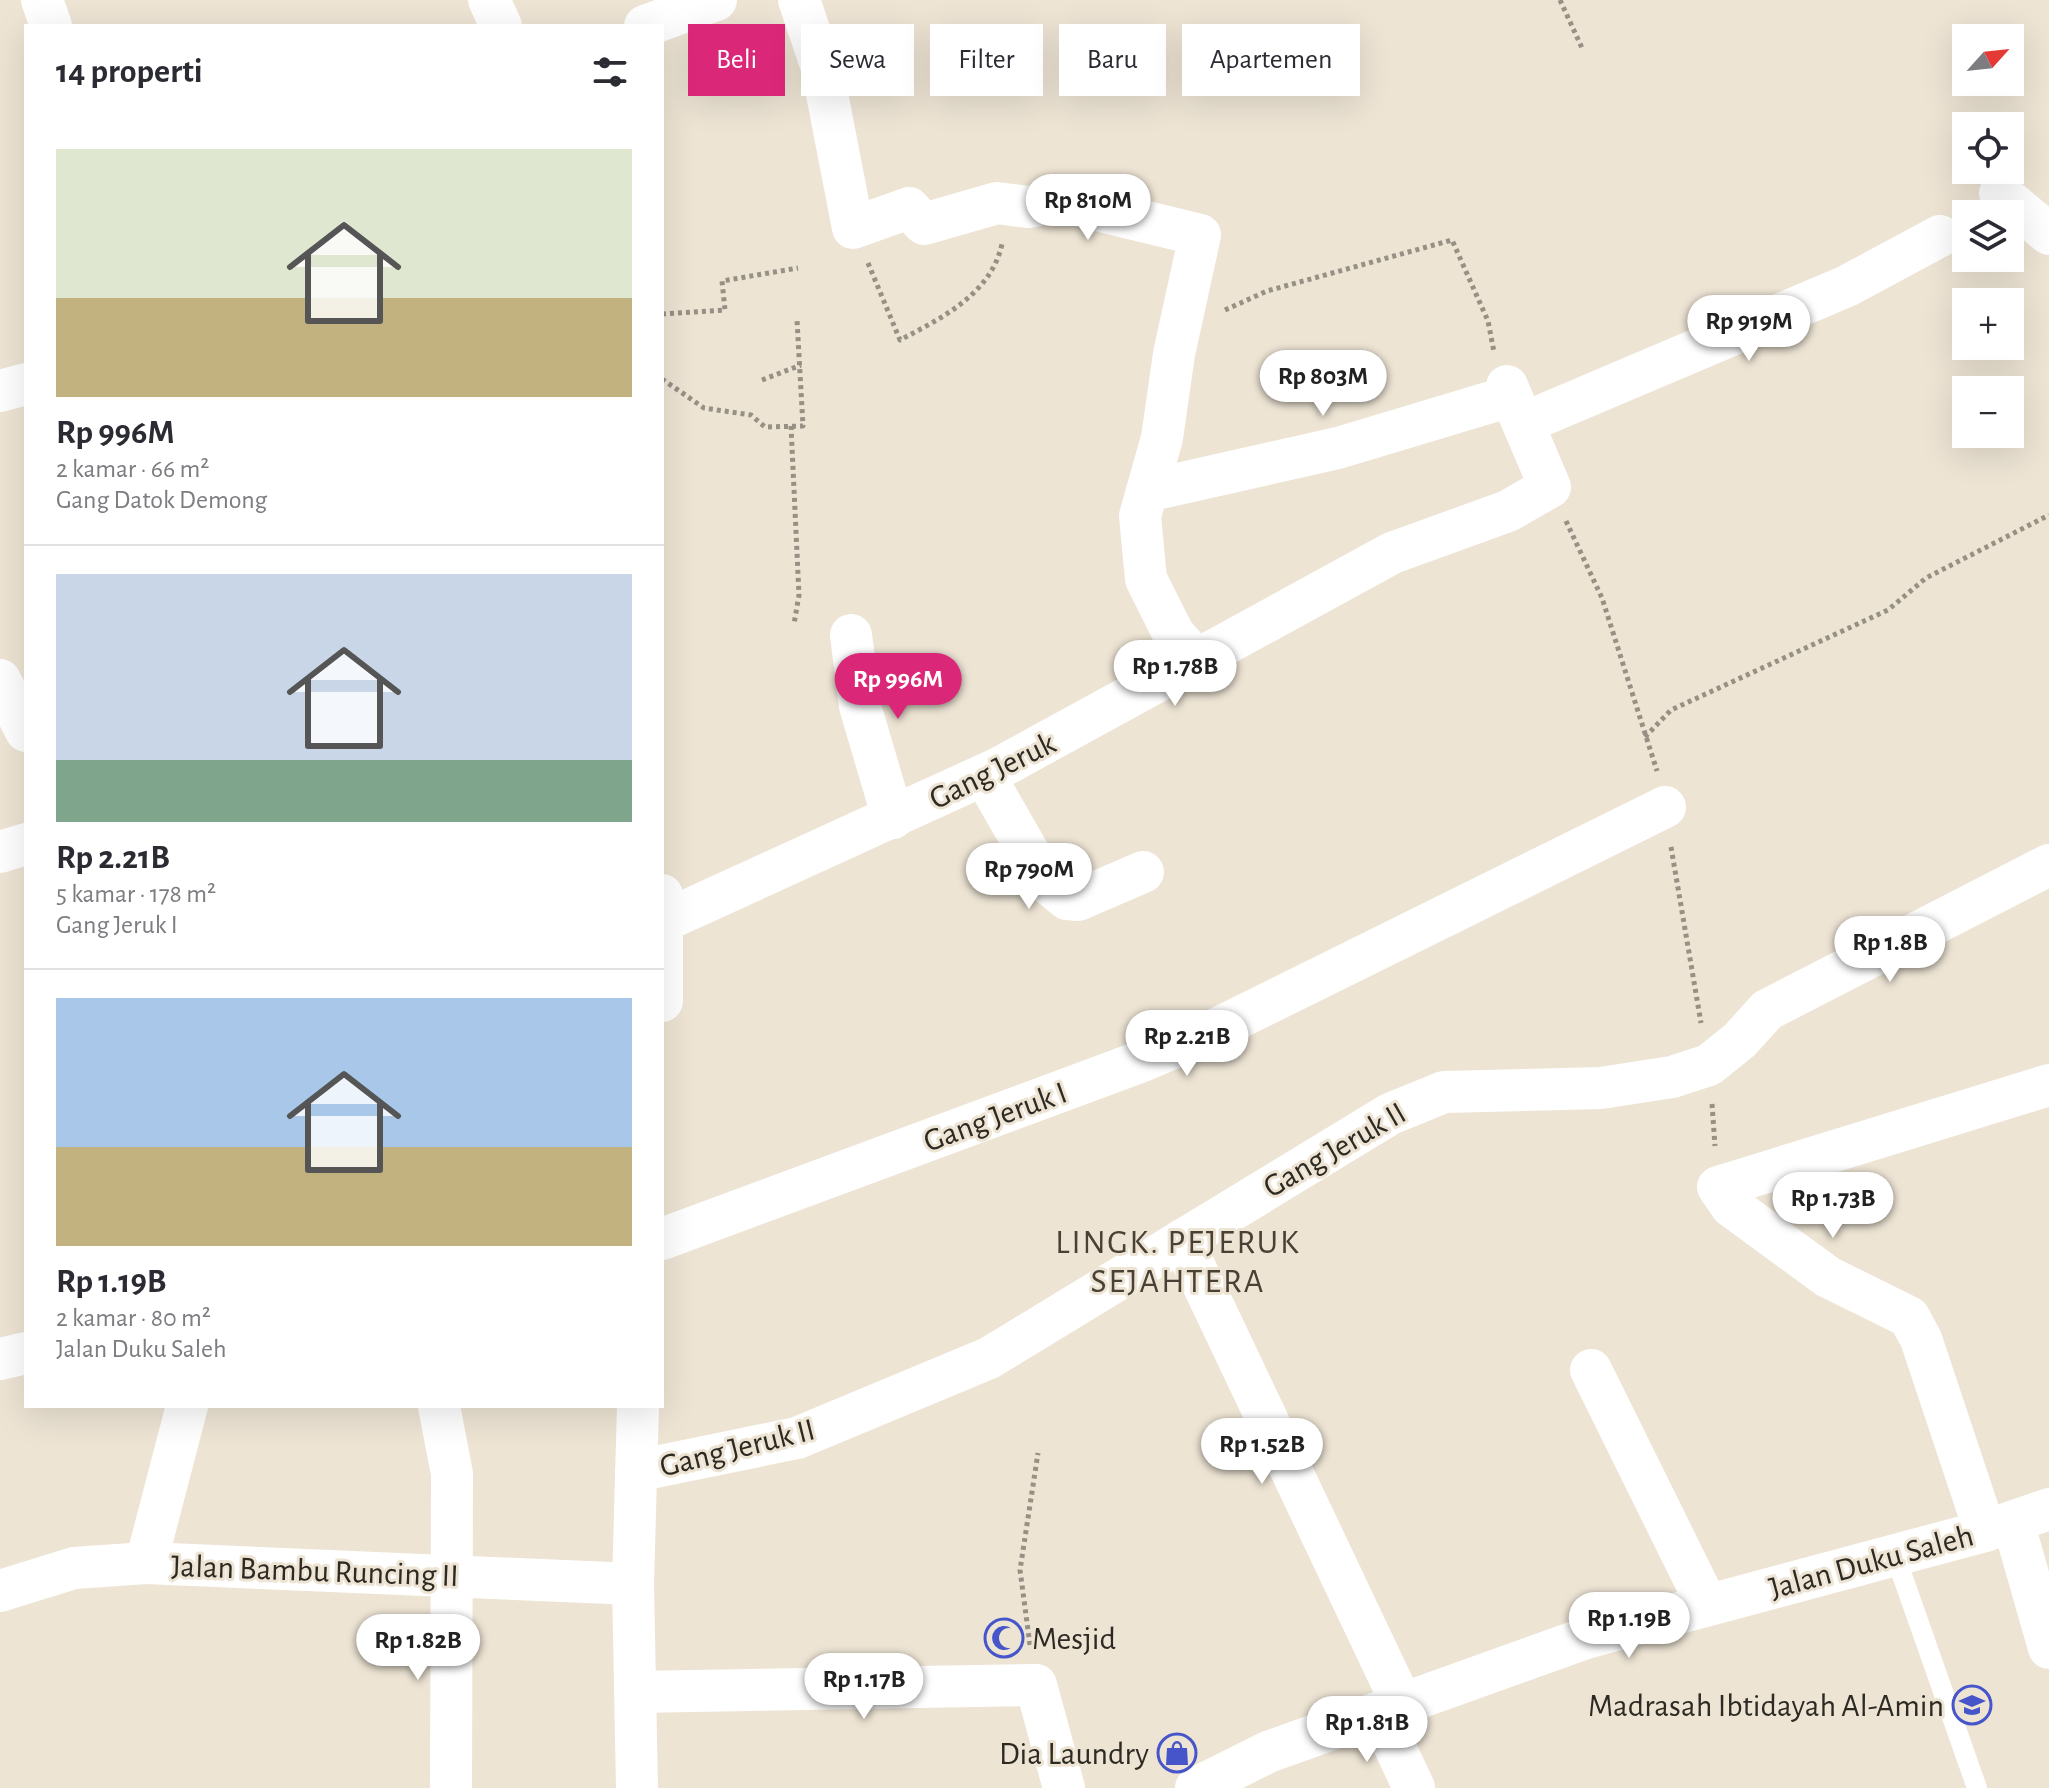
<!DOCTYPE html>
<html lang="id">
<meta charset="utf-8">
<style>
:root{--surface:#fff;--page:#f7f7f7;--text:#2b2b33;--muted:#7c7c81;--line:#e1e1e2;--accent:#db2777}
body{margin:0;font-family:"Alegreya Sans",sans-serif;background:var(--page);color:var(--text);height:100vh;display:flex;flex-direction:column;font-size:30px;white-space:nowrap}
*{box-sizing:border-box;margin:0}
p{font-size:26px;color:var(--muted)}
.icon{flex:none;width:44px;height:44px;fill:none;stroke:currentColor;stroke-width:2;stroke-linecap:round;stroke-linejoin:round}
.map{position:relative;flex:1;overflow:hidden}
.side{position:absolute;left:24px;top:24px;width:640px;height:1384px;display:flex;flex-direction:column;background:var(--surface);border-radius:0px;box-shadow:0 8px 32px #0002}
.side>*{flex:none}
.top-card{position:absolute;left:688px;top:24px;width:760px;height:72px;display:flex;gap:16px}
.needle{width:52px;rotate:63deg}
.tools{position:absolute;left:1952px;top:24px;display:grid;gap:16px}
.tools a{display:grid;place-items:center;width:72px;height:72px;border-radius:0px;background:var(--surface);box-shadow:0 8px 32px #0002;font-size:40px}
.price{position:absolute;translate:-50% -68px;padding:0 18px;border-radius:28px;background:#fff;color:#222;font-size:26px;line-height:52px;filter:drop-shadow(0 2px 4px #0008)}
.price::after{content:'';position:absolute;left:50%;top:48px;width:24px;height:18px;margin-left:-12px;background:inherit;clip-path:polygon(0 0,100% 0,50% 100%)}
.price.active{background:var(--accent);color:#fff}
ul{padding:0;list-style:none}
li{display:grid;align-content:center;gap:16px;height:424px;padding:0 32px}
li+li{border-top:2px solid var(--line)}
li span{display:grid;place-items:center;height:248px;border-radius:0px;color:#555}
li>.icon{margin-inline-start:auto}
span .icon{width:144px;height:144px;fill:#fffc;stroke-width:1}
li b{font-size:34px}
h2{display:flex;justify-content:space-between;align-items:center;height:96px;padding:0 32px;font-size:34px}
.tag{padding:0 28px;border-radius:0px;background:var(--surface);box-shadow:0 8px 32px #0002;font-size:28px;line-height:72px}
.tag.active{background:var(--accent);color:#fff}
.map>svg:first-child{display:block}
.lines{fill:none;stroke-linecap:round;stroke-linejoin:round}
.path{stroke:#979084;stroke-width:5;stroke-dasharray:4 4;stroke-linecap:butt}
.lane{stroke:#fff;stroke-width:20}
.street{stroke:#fff;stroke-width:42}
.labels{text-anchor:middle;stroke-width:6;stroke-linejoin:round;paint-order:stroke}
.street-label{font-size:32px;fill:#2d2923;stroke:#ede4d4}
.poi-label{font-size:32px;fill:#2d2923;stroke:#ede4d4;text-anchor:end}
.neighbourhood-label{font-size:34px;letter-spacing:2px;fill:#494135;stroke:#ede4d4}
</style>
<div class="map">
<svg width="2049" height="1788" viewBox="0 0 2049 1788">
<rect width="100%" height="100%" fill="#ede4d4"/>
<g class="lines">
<g class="path">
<polyline points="1560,0 1582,48"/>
<path d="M868,263L900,340C942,318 991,294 1002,244"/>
<polyline points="1225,310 1267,291 1452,240 1488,321 1494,352"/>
<polyline points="662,314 725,310 722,281 798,268"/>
<polyline points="662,379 704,408 751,415 765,427 803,426 797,320"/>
<polyline points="762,380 801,365"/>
<polyline points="791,426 799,595 794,624"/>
<polyline points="1566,521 1602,598 1657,771"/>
<polyline points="1645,737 1671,710 1888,610 1926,578 2049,515"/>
<polyline points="1671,847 1701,1023"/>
<polyline points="1712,1104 1715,1146"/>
<polyline points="1030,1645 1020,1570 1038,1453"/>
</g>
<polyline class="lane" points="1895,1555 1977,1788"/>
<g class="street">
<polyline points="42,0 51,26"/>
<polyline points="489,0 501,26"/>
<polyline points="799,0 822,68 853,228 909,208 924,224 997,203 1028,207 1060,201 1200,235 1174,354 1162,438 1140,516 1146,579 1173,633 1195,658"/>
<polyline points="645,26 716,0"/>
<polyline points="2000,193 2049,234"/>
<polyline points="0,391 26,384"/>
<polyline points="1524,423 1847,286 1940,236"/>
<polyline points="1147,491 1338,448 1511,396"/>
<polyline points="851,635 860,706 893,818"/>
<polyline points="0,680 26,731"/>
<polyline points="984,775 1045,881 1067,899 1078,900 1143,872"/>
<polyline points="0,852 26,844"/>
<polyline points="662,895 662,1001"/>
<polyline points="664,921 999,768 1392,553 1508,511 1550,487 1507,386"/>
<polyline points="662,1239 1145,1060 1208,1033 1665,807"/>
<polyline points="1182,1240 1402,1704"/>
<polyline points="0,1359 26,1353"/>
<polyline points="1591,1370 1707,1605"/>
<polyline points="439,1406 452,1474 451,1788"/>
<polyline points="636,1471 797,1438 989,1358 1390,1114 1444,1092 1601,1088 1672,1077 1709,1065 1740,1040 1767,1010 2049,865"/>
<polyline points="2013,1522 2049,1648"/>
<polyline points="1985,1531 1921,1339 1909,1317 1828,1277 1731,1206 1718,1187 2049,1085"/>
<polyline points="146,1563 187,1406"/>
<polyline points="0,1591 74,1568 146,1563 633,1584"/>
<polyline points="636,1692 1036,1685 1064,1788"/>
<polyline points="1379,1713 1414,1788"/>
<polyline points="637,1788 633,1584 638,1406"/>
<polyline points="1196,1788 1268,1752 1586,1638 1985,1531 2049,1509"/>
</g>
</g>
<defs>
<symbol id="mosque-ring" viewBox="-11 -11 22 22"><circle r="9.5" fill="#ede4d4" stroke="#4655ca" stroke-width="1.5"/><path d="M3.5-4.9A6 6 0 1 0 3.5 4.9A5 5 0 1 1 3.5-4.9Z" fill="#4655ca"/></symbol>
<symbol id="school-ring" viewBox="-11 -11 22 22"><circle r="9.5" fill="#ede4d4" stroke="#4655ca" stroke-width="1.5"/><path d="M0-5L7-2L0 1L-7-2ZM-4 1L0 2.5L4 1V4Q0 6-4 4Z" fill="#4655ca"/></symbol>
<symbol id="shop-ring" viewBox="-11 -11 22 22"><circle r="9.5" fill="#ede4d4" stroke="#4655ca" stroke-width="1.5"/><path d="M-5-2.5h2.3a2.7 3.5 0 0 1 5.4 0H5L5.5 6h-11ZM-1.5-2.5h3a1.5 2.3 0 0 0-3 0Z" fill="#4655ca"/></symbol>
</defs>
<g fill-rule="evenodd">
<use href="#mosque-ring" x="982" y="1616" width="44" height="44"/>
<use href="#school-ring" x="1950" y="1683" width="44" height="44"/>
<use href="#shop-ring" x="1155" y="1731" width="44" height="44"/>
</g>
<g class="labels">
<g class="street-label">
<text transform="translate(992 770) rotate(-26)" y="11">Gang Jeruk</text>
<text transform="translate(995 1116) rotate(-20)" y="11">Gang Jeruk I</text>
<text transform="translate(1334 1149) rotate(-30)" y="11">Gang Jeruk II</text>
<text transform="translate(737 1447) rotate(-14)" y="11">Gang Jeruk II</text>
<text transform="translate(1871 1561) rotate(-15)" y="11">Jalan Duku Saleh</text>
<text transform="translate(315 1570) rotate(2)" y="11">Jalan Bambu Runcing II</text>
</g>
<g class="poi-label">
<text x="1032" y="1649" text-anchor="start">Mesjid</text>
<text x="1944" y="1716">Madrasah Ibtidayah Al-Amin</text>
<text x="1149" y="1764">Dia Laundry</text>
</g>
<g class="neighbourhood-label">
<text x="1178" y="1253">LINGK. PEJERUK<tspan x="1178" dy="39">SEJAHTERA</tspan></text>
</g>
</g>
</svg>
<div class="tools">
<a><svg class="needle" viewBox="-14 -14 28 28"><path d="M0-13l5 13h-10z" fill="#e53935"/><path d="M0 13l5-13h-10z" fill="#7c7c81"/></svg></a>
<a><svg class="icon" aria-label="locate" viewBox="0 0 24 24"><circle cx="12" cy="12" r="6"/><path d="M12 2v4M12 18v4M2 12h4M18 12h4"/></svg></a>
<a><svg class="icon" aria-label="layers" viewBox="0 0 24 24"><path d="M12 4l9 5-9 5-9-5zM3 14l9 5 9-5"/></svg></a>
<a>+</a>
<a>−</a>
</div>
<b class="price" style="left:1088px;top:242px">Rp 810M</b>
<b class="price" style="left:1749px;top:363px">Rp 919M</b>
<b class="price" style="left:1323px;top:418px">Rp 803M</b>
<b class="price" style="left:1175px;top:708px">Rp 1.78B</b>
<b class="price active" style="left:898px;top:721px">Rp 996M</b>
<b class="price" style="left:1029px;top:911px">Rp 790M</b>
<b class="price" style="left:1890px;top:984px">Rp 1.8B</b>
<b class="price" style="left:1187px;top:1078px">Rp 2.21B</b>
<b class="price" style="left:1833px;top:1240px">Rp 1.73B</b>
<b class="price" style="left:1262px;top:1486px">Rp 1.52B</b>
<b class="price" style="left:1629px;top:1660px">Rp 1.19B</b>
<b class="price" style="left:418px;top:1682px">Rp 1.82B</b>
<b class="price" style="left:864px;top:1721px">Rp 1.17B</b>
<b class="price" style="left:1367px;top:1764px">Rp 1.81B</b>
<div class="top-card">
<a class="tag active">Beli</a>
<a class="tag">Sewa</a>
<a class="tag">Filter</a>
<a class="tag">Baru</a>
<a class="tag">Apartemen</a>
</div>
<section class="side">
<h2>14 properti<svg class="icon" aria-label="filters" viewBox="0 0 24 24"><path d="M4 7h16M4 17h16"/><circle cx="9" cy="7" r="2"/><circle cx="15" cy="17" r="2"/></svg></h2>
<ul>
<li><span style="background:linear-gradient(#dfe7d0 60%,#c2b280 0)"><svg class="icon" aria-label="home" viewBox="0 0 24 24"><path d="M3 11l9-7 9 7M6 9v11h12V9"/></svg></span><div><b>Rp 996M</b><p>2 kamar · 66 m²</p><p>Gang Datok Demong</p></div></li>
<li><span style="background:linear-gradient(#c9d6e8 75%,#7fa58c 0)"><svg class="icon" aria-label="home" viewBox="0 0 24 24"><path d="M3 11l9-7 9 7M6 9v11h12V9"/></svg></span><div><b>Rp 2.21B</b><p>5 kamar · 178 m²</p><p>Gang Jeruk I</p></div></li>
<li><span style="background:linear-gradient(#a9c7e8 60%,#c2b280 0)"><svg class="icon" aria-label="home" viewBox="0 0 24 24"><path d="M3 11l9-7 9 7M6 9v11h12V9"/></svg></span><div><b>Rp 1.19B</b><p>2 kamar · 80 m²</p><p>Jalan Duku Saleh</p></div></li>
</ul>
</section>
</div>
